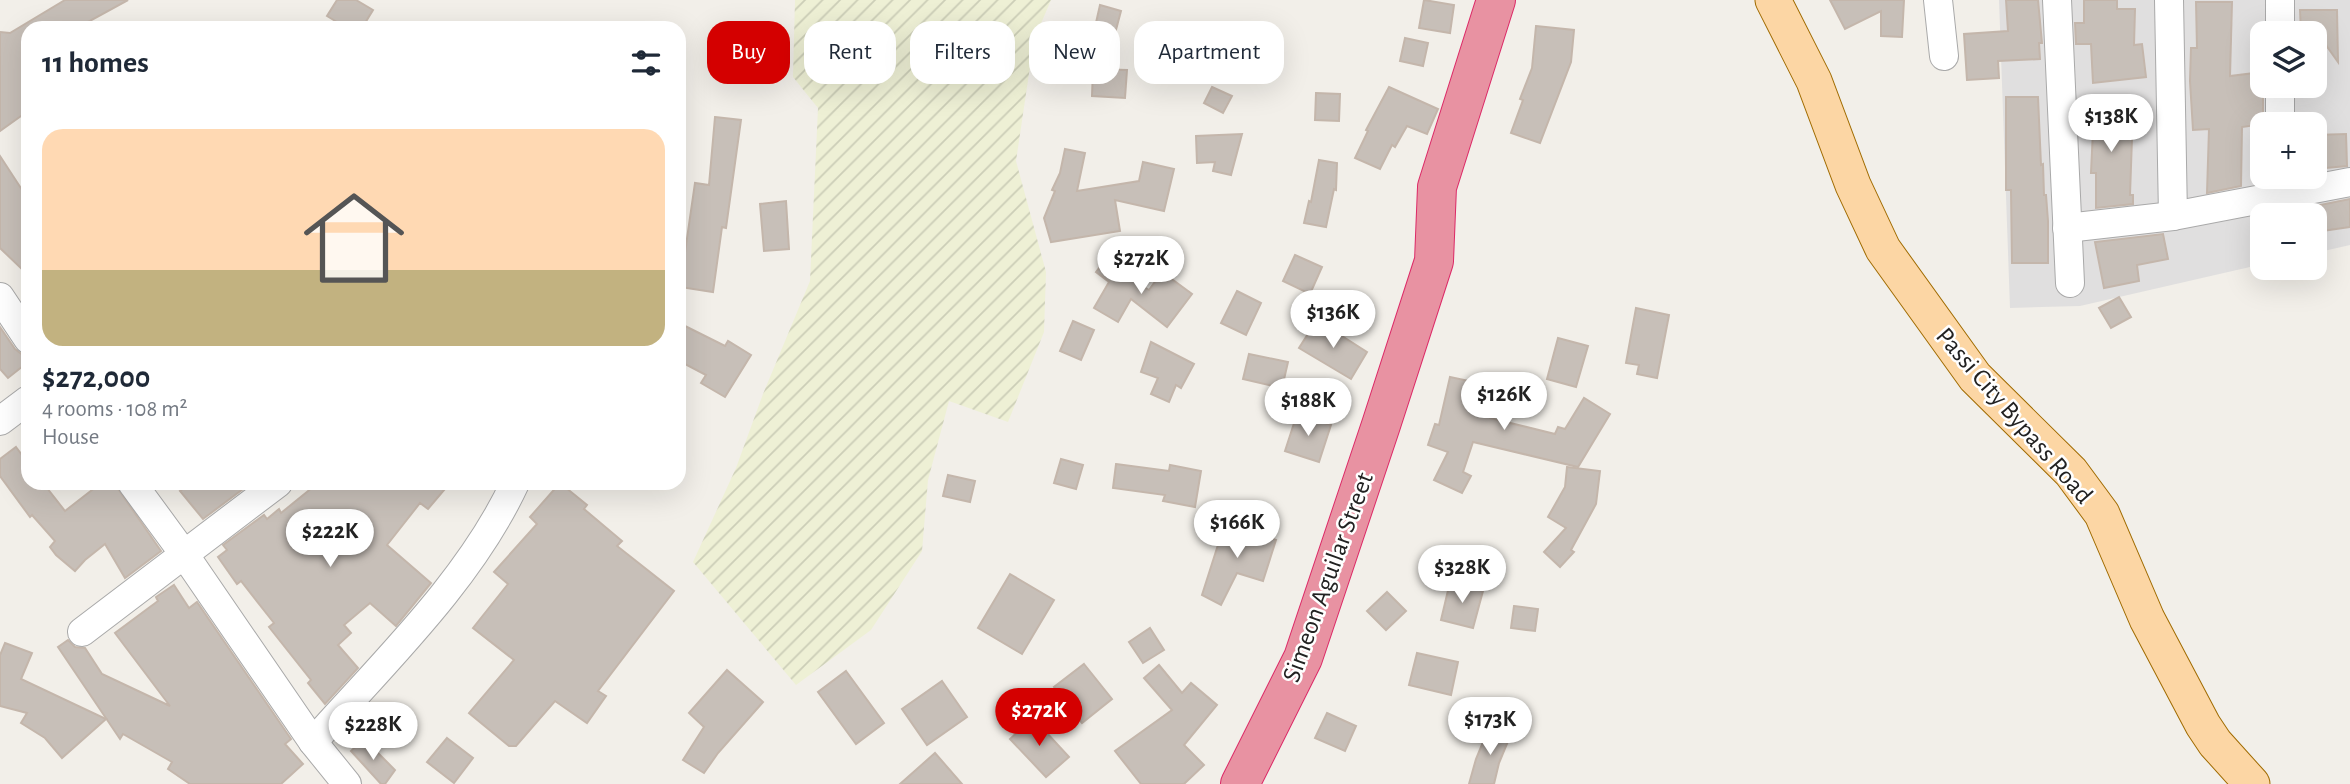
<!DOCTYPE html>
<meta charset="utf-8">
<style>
:root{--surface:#fff;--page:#f6f6f7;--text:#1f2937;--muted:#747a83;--accent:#d40000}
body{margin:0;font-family:"Alegreya Sans",sans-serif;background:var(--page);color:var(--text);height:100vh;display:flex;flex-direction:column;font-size:26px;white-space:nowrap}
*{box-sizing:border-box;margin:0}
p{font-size:23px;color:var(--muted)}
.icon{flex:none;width:38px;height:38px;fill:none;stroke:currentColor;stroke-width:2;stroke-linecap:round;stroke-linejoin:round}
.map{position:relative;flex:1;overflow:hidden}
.side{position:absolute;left:21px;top:21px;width:665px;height:469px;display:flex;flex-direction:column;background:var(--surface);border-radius:21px;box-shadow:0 7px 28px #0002}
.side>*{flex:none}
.hud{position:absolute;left:707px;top:21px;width:665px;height:63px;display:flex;gap:14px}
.fabs{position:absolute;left:2250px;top:21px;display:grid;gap:14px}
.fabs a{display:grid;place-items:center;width:77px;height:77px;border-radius:14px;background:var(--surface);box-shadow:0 7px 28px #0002;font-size:35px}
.price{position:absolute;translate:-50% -60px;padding:0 16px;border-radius:24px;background:#fff;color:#222;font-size:23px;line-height:46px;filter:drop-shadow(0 2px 4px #0008)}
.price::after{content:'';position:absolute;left:50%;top:42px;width:21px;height:16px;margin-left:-10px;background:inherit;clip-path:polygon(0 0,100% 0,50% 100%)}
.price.on{background:var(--accent);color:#fff}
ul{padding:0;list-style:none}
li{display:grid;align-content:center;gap:14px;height:371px;padding:0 21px}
li span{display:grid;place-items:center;height:217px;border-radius:21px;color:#555}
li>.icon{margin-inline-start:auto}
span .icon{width:126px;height:126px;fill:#fffc;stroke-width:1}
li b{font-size:30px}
h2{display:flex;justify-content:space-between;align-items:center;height:84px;padding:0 21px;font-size:30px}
.pill{padding:0 24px;border-radius:21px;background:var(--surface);box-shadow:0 7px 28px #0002;font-size:24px;line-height:63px}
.pill.on{background:var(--accent);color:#fff}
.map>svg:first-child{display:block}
.residential{fill:#e0dfdf;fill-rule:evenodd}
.farmland{fill:url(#farmland-furrows)}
.building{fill:#c7bfb8;stroke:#c4b6ab;stroke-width:2}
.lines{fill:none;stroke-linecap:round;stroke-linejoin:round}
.minor-casing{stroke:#a9a9a9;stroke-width:30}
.major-casing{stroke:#a06b00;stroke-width:37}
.highway-casing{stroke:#dc2a67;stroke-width:40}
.minor{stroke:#fff;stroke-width:28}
.major{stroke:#fcd6a4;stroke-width:35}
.highway{stroke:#e892a2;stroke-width:38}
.labels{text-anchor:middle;stroke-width:5;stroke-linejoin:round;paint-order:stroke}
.street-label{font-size:26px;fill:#222;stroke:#fff}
</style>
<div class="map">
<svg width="2350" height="784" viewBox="0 0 2350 784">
<defs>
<pattern id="farmland-furrows" width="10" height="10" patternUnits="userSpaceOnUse" patternTransform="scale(1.75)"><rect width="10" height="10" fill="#eef0d5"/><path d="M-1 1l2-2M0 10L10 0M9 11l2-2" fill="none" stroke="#ccceb7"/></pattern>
</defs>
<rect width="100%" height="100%" fill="#f2efe9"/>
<path class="residential" d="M1999,0H2350V245L2315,253V215H2263V264L2080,306L2010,308ZM2263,33H2315V86H2263ZM2263,124H2315V177H2263Z"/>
<polygon class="farmland" points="795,0 1051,0 1034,40 1016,161 1046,272 1044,332 1008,422 949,401 928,480 922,551 871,630 796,685 693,562 736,468 763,394 810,281 818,108 793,77"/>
<g class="building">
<polygon points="65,0 128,0 77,28 28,28 28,111 0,131 0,32 10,33"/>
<polygon points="337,0 356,0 373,10 362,28 347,28 327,16"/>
<polygon points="1424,0 1454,5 1450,33 1419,28"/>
<polygon points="1830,0 1904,0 1902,37 1881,36 1881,11 1845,29"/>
<polygon points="2006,0 2038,0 2042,43 2039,43 2040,59 1998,61 1999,78 1967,80 1964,34 2008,31"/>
<polygon points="2084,0 2117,0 2117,9 2135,9 2134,45 2142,44 2146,77 2093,83 2091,44 2076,44 2075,23 2084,23"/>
<polygon points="2196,2 2232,2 2230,76 2263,72 2263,124 2242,127 2241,186 2207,193 2209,129 2193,130 2190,81 2191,48 2197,48"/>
<polygon points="1100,5 1121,11 1113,41 1093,36"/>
<polygon points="2300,10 2337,10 2338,62 2323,41 2315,41 2315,33 2301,33"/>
<polygon points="1217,23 1235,30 1229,48 1210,41"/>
<polygon points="1536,26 1574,30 1571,62 1540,143 1511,133 1523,100 1520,99 1532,68"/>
<polygon points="1405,38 1428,43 1423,66 1400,61"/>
<polygon points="1093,69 1127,70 1125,98 1092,96"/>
<polygon points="1212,87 1232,96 1223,113 1204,103"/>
<polygon points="1389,87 1438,109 1427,134 1407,126 1395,147 1392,145 1380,169 1355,158 1368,131 1366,130"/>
<polygon points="1316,93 1340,94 1339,121 1315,120"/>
<polygon points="2006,97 2038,97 2041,165 2043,164 2044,195 2046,195 2048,221 2048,263 2012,263 2011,190 2006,190"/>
<polygon points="2079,108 2133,110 2130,195 2133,195 2133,204 2096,208 2096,173 2091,173 2093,130 2080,129"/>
<polygon points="715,117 741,120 726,228 722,227 713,292 680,287 695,183 709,185"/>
<polygon points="1242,134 1231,175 1213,171 1215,162 1197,163 1196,136"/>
<polygon points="2346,134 2347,166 2315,169 2315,135"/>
<polygon points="1065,149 1085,153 1077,191 1139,181 1143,162 1174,169 1164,211 1115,200 1120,231 1051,242 1044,218 1055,191 1052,190 1060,173"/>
<polygon points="0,156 28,199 28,275 0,248"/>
<polygon points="1319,160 1337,163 1336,190 1334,189 1326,227 1304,223 1309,201 1311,202"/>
<polygon points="2350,199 2350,227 2315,232 2315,206"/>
<polygon points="786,201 789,249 764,251 760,204"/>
<polygon points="2163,234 2168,259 2137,265 2139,281 2104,288 2095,242"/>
<polygon points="1295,255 1322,267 1310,294 1283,281"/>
<polygon points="1103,263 1149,290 1162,272 1192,294 1167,327 1131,299 1118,322 1094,308 1109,282 1096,272"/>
<polygon points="1237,291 1261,303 1246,335 1221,323"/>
<polygon points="2119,297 2131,317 2111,328 2099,308"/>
<polygon points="1636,308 1669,315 1657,378 1637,374 1639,365 1626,363"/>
<polygon points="1317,320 1367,352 1351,379 1299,348"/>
<polygon points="1073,321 1094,330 1081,360 1060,351"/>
<polygon points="685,326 725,346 728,341 751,355 725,397 701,383 706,375 679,361 679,337"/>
<polygon points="0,327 15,349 28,359 28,362 8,378 0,369"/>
<polygon points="1558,338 1588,346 1576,387 1547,379"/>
<polygon points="1151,342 1194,364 1181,388 1176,385 1169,402 1151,394 1158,378 1141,372"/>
<polygon points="1249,354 1288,362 1282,388 1243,379"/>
<polygon points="1450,377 1497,387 1490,418 1555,434 1558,427 1565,429 1584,398 1610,414 1578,467 1473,442 1463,472 1471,476 1462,493 1434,480 1448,452 1428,445 1435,424 1439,425"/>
<polygon points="1297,414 1331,425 1319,462 1285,451"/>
<polygon points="16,447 28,463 28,483 43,483 65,511 101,483 114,483 161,551 125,578 105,544 85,560 75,571 56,555 50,547 55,541 32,515 30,517 0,476 0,459"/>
<polygon points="1061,459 1083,465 1076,489 1054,483"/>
<polygon points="1116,464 1169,471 1170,465 1201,471 1195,507 1163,501 1165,495 1113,488"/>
<polygon points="1567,467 1600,471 1596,504 1571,550 1574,552 1560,567 1544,552 1566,528 1548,517 1565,487"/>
<polygon points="948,475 975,481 970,502 943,496"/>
<polygon points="191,483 239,483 243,489 203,519 180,491"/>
<polygon points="318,483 450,483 428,509 420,503 387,545 431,583 396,626 370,603 344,625 351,633 338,645 358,668 325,704 308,683 311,680 269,627 274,623 241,581 237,584 218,557 227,550 223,545 264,515 267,519 279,509 281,513"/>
<polygon points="560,483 587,505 584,509 622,541 617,546 674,591 598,691 606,696 587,723 555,701 516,746 509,746 469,713 514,660 473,628 508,584 494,572 537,524 530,517"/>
<polygon points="1225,523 1276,540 1263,581 1237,573 1221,605 1202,595"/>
<polygon points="1010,574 1054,600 1022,654 978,628"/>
<polygon points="1450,582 1483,591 1473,628 1441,620"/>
<polygon points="174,585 189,608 197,602 291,739 285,744 303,764 281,784 190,784 168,769 172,762 123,734 120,739 58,647 68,640 75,647 85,648 102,674 170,706 115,633 158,601 156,597"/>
<polygon points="1387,592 1406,611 1386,630 1367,611"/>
<polygon points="1514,606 1538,609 1535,631 1511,628"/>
<polygon points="1150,628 1164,650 1143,663 1129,642"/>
<polygon points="5,643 32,653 21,679 106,719 62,758 45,738 21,723 27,713 0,706 0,655"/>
<polygon points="1417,653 1458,662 1451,695 1409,685"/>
<polygon points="1084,664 1112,699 1082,723 1054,687"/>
<polygon points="1159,665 1182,693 1191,683 1217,705 1184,745 1204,765 1184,784 1141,784 1115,751 1172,710 1144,678"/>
<polygon points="727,670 763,702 718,753 704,773 683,760 704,727 689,713"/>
<polygon points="846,671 884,723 856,744 818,692"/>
<polygon points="942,681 967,717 927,745 902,709"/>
<polygon points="1327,713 1356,726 1345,751 1315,738"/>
<polygon points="1033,718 1069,757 1046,777 1010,739"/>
<polygon points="1490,725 1511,734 1499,763 1494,784 1469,784 1476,759"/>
<polygon points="447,738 473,758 454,783 427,762"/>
<polygon points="364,739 395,770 385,784 381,784 351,751"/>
<polygon points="935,753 962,784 900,784"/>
</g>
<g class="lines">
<defs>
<g id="minor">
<polyline points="1938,0 1944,56"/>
<polyline points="2057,0 2070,283"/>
<polyline points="2169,0 2173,216"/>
<polyline points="2280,0 2280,33"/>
<polyline points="2280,124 2280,86"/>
<polyline points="2067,228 2173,216 2350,182"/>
<polyline points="0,297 28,339"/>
<polyline points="0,421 28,400"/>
<polyline points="132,483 184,554 313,742 347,784"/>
<polyline points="82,632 278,483"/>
<path d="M313,742C384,662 470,580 515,483"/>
</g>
<polyline id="major" points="1773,0 1814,81 1853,185 1883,249 1975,377 2071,472 2102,514 2147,619 2203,725 2215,743 2252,784"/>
<polyline id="highway" points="1240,784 1303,658 1381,425 1434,261 1437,187 1496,0"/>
</defs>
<use href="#minor" class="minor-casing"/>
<use href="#major" class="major-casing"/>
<use href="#highway" class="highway-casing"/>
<use href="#minor" class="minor"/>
<use href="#major" class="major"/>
<use href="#highway" class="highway"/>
</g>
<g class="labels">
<g class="street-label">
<text transform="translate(2015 415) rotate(49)" y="9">Passi City Bypass Road</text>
<text transform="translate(1327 577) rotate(-70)" y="9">Simeon Aguilar Street</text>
</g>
</g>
</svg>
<div class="fabs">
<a><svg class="icon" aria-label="layers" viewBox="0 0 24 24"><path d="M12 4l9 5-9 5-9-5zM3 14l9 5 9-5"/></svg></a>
<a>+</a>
<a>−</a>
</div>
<b class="price" style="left:2111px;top:154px">$138K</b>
<b class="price" style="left:1141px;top:296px">$272K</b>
<b class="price" style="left:1333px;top:350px">$136K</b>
<b class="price" style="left:1504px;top:432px">$126K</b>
<b class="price" style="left:1308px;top:438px">$188K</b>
<b class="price" style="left:1237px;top:560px">$166K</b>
<b class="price" style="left:330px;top:569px">$222K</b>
<b class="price" style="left:1462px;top:605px">$328K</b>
<b class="price on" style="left:1039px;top:748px">$272K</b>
<b class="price" style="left:1490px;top:757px">$173K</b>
<b class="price" style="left:373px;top:762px">$228K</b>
<div class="hud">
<a class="pill on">Buy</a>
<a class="pill">Rent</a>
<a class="pill">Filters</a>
<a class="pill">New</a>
<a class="pill">Apartment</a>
</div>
<section class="side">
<h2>11 homes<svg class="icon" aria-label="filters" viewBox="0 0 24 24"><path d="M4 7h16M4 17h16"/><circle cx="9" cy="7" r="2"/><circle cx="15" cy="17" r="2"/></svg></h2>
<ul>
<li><span style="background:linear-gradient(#ffd9b3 65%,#c2b280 0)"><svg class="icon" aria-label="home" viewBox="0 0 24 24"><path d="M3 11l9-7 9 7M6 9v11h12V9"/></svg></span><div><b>$272,000</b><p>4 rooms · 108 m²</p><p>House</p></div></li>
</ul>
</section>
</div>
